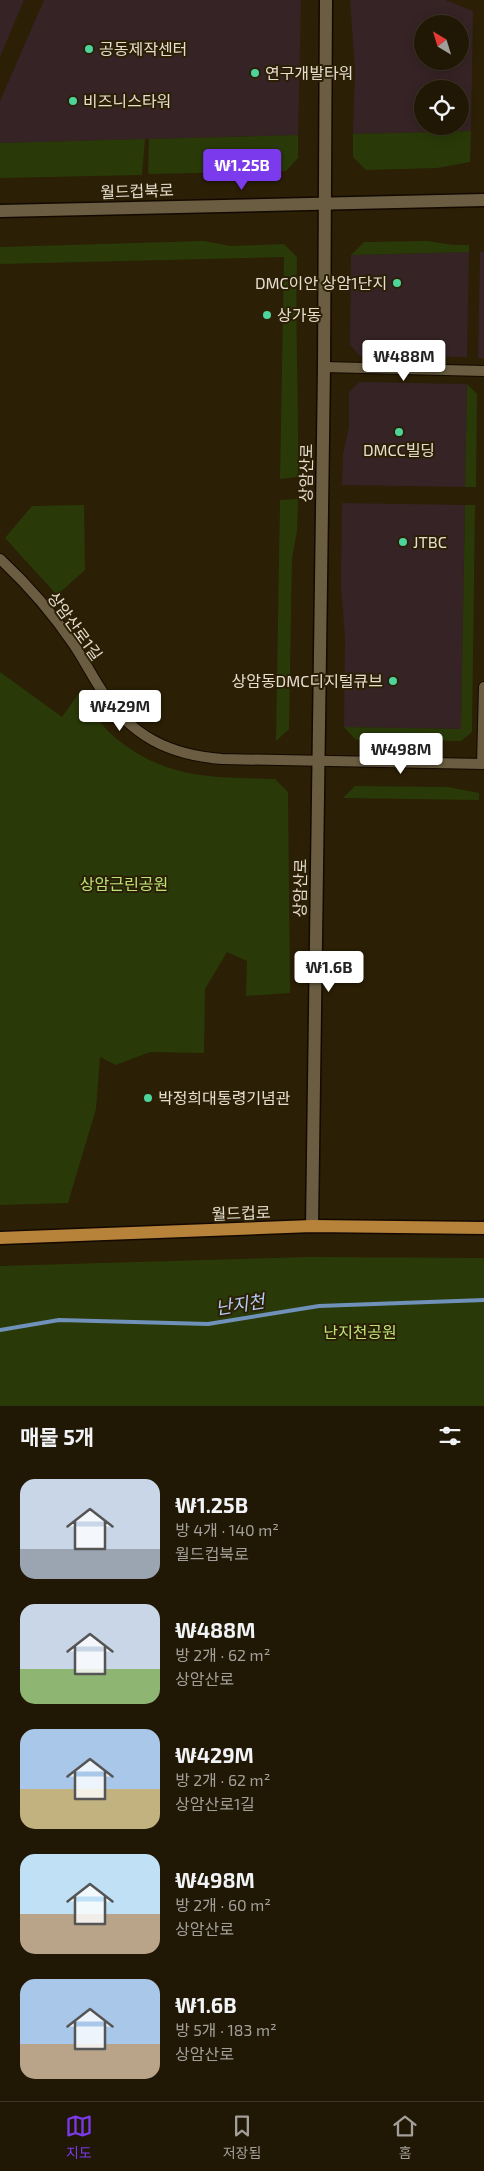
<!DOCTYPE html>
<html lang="ko">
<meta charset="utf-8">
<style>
:root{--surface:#201704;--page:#28200e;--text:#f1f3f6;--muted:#a29f9a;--line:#3d3626;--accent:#7c3aed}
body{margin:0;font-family:"Exo 2","Noto Sans KR",sans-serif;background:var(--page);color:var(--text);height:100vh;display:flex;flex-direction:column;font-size:19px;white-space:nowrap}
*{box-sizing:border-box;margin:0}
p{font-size:16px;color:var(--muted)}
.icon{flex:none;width:28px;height:28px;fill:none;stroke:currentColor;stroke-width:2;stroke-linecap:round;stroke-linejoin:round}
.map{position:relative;height:1406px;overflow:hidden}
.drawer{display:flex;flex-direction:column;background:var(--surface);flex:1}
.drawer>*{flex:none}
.needle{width:32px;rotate:322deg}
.fabs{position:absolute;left:414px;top:15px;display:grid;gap:10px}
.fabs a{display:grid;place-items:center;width:55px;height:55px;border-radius:50%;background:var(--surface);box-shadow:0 2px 12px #0003,0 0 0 1px var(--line);font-size:25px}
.price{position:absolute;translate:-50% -42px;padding:0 11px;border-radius:5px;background:#fff;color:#222;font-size:16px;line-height:32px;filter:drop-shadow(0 1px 2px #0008)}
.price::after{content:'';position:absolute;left:50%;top:30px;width:15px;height:11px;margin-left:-8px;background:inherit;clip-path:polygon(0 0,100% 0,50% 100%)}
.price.selected{background:var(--accent);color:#fff}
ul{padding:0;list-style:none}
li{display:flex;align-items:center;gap:15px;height:125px;padding:0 20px}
li span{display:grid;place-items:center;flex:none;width:140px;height:100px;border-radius:15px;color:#555}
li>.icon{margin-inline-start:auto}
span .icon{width:60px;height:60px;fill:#fffc;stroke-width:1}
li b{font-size:21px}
h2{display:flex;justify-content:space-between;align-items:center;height:60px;padding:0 20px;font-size:21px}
.dock{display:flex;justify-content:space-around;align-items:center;height:70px;border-top:1px solid var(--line);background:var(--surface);font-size:14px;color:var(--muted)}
.dock a{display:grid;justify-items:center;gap:2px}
.dock .selected{color:var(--accent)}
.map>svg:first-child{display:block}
.commercial{fill:#362325;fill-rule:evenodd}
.green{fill:#293a08}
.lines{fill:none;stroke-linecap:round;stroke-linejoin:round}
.stream{stroke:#6f91ba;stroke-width:4}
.minor-casing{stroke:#130900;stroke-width:12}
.secondary-casing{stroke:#130900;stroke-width:15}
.primary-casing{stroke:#130900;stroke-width:15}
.minor{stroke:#6a5d41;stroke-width:10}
.secondary{stroke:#6a5d41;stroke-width:12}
.primary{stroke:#b78239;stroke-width:12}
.poi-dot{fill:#4cd49b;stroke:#2b1f05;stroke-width:2}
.labels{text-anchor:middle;stroke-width:4;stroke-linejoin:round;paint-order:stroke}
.poi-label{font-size:16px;fill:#e5ddce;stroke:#2b1f05;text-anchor:start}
.street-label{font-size:16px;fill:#e5ddce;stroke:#2b1f05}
.park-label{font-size:16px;fill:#bae475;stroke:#2b1f05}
.water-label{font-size:18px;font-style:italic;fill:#b3cef3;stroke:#2b1f05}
</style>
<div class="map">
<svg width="484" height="1406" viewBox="0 0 484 1406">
<rect width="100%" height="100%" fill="#2b1f05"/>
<g class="commercial">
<polygon points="0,0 24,0 0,57"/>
<polygon points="44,0 301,0 298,135 0,143 0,101"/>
<path d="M350,0H445L473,11L471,131L353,134L355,69ZM422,24H460V61H422ZM422,89H460V126H422Z"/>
<polygon points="484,251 484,358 478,358 480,252"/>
<polygon points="469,252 467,357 360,356 350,345 351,255"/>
<polygon points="359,382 467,384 465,487 342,485 343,454 349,427 349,392"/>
<polygon points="342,503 465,505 461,729 344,727 345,638 341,585"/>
</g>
<g class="green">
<polygon points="471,131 470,162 437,168 366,170 353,157 353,134"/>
<polygon points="298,135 298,158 286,171 150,174 148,173 149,139"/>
<polygon points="145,139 142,175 0,178 0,143"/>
<path d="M204,241L231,246L284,244L297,257C295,331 299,404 298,477L280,479L284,257L0,264V247Z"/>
<polygon points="427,241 454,245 469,245 469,252 351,255 364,242"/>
<polygon points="467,384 477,394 476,487 465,487"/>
<polygon points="298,499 297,531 292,558 289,729 276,741 280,500"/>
<polygon points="84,505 85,570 57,595 5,538 32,506"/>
<polygon points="465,505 475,505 472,732 461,741 356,740 344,727 461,729"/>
<path d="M0,672L62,717L79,693C90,706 100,724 112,735C165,780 211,777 275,779L288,792L290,993L246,996L247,961L227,952L205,989L204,1053L150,1052L116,1065L100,1057L96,1109L68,1203L0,1205Z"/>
<polygon points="355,786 448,787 479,793 479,800 343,798"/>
<polygon points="308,1257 484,1258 484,1406 0,1406 0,1266"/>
</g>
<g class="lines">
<polyline class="stream" points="0,1330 59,1320 208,1324 319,1306 484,1300"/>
<defs>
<g id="minor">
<polyline points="324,367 484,371"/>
<path d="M0,559C27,584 53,614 74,645C84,660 92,676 102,691C131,736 169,755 222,759L484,764"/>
<polyline points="482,764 484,687"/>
</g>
<g id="secondary">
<polyline points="0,211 484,200"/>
<polyline points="312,1226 324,367 326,0"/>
</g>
<polyline id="primary" points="0,1238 312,1226 484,1228"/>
</defs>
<use href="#minor" class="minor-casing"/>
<use href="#secondary" class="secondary-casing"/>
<use href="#primary" class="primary-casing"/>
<use href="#minor" class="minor"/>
<use href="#secondary" class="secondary"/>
<use href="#primary" class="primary"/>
</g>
<g class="poi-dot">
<circle cx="89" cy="49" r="5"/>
<circle cx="255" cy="73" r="5"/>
<circle cx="73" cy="101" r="5"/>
<circle cx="397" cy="283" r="5"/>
<circle cx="267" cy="315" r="5"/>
<circle cx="399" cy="432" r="5"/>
<circle cx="403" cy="542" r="5"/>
<circle cx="393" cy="681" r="5"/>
<circle cx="148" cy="1098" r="5"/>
</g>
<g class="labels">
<g class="poi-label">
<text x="99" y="55">공동제작센터</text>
<text x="265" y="79">연구개발타워</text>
<text x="83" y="107">비즈니스타워</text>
<text x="387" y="289" text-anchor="end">DMC이안 상암1단지</text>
<text x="277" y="321">상가동</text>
<text x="399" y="456" text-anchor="middle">DMCC빌딩</text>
<text x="413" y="548">JTBC</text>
<text x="383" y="687" text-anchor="end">상암동DMC디지털큐브</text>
<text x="158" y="1104">박정희대통령기념관</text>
</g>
<g class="street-label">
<text transform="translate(137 191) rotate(-2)" y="6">월드컵북로</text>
<text transform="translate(306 473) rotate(-89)" y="6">상암산로</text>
<text transform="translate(75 626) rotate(54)" y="6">상암산로1길</text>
<text transform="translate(300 888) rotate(-89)" y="6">상암산로</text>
<text transform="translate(241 1213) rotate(-2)" y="6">월드컵로</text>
</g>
<g class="park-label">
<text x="124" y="890">상암근린공원</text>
<text x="360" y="1338">난지천공원</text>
</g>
<g class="water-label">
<text transform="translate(240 1305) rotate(-9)" y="6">난지천</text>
</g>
</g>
</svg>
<div class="fabs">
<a><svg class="needle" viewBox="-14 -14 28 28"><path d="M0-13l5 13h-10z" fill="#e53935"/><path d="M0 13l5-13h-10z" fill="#a29f9a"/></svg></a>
<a><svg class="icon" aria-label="locate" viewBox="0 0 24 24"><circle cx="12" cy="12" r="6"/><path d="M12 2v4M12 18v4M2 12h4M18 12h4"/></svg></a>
</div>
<b class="price selected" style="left:242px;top:191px">₩1.25B</b>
<b class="price" style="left:404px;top:382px">₩488M</b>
<b class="price" style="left:120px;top:732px">₩429M</b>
<b class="price" style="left:401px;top:775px">₩498M</b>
<b class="price" style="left:329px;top:993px">₩1.6B</b>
</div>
<section class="drawer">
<h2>매물 5개<svg class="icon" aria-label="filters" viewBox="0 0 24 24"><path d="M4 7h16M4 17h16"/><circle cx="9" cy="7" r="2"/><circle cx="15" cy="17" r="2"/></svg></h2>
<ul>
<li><span style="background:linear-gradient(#c9d6e8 70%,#9aa5b1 0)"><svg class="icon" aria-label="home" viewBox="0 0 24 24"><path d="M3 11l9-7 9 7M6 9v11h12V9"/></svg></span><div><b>₩1.25B</b><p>방 4개 · 140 m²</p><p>월드컵북로</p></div></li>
<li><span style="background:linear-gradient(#c9d6e8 65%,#8fb573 0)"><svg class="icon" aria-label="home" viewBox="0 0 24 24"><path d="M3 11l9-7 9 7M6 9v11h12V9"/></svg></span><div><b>₩488M</b><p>방 2개 · 62 m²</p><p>상암산로</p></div></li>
<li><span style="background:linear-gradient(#a9c7e8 60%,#c2b280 0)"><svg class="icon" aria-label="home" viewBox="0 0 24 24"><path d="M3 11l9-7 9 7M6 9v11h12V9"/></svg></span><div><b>₩429M</b><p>방 2개 · 62 m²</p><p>상암산로1길</p></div></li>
<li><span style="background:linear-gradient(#bfe0f5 60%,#b9a48a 0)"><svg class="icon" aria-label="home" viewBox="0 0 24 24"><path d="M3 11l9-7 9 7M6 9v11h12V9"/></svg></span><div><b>₩498M</b><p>방 2개 · 60 m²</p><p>상암산로</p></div></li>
<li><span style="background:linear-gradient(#a9c7e8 65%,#b9a48a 0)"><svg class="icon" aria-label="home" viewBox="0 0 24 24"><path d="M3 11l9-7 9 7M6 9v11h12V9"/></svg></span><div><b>₩1.6B</b><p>방 5개 · 183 m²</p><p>상암산로</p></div></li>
</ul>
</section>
<nav class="dock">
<a class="selected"><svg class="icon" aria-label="map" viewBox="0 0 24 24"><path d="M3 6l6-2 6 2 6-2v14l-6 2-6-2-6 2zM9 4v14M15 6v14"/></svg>지도</a>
<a><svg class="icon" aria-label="saved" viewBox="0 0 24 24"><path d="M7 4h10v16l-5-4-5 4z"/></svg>저장됨</a>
<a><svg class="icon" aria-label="home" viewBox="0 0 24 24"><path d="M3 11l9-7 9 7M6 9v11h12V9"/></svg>홈</a>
</nav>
